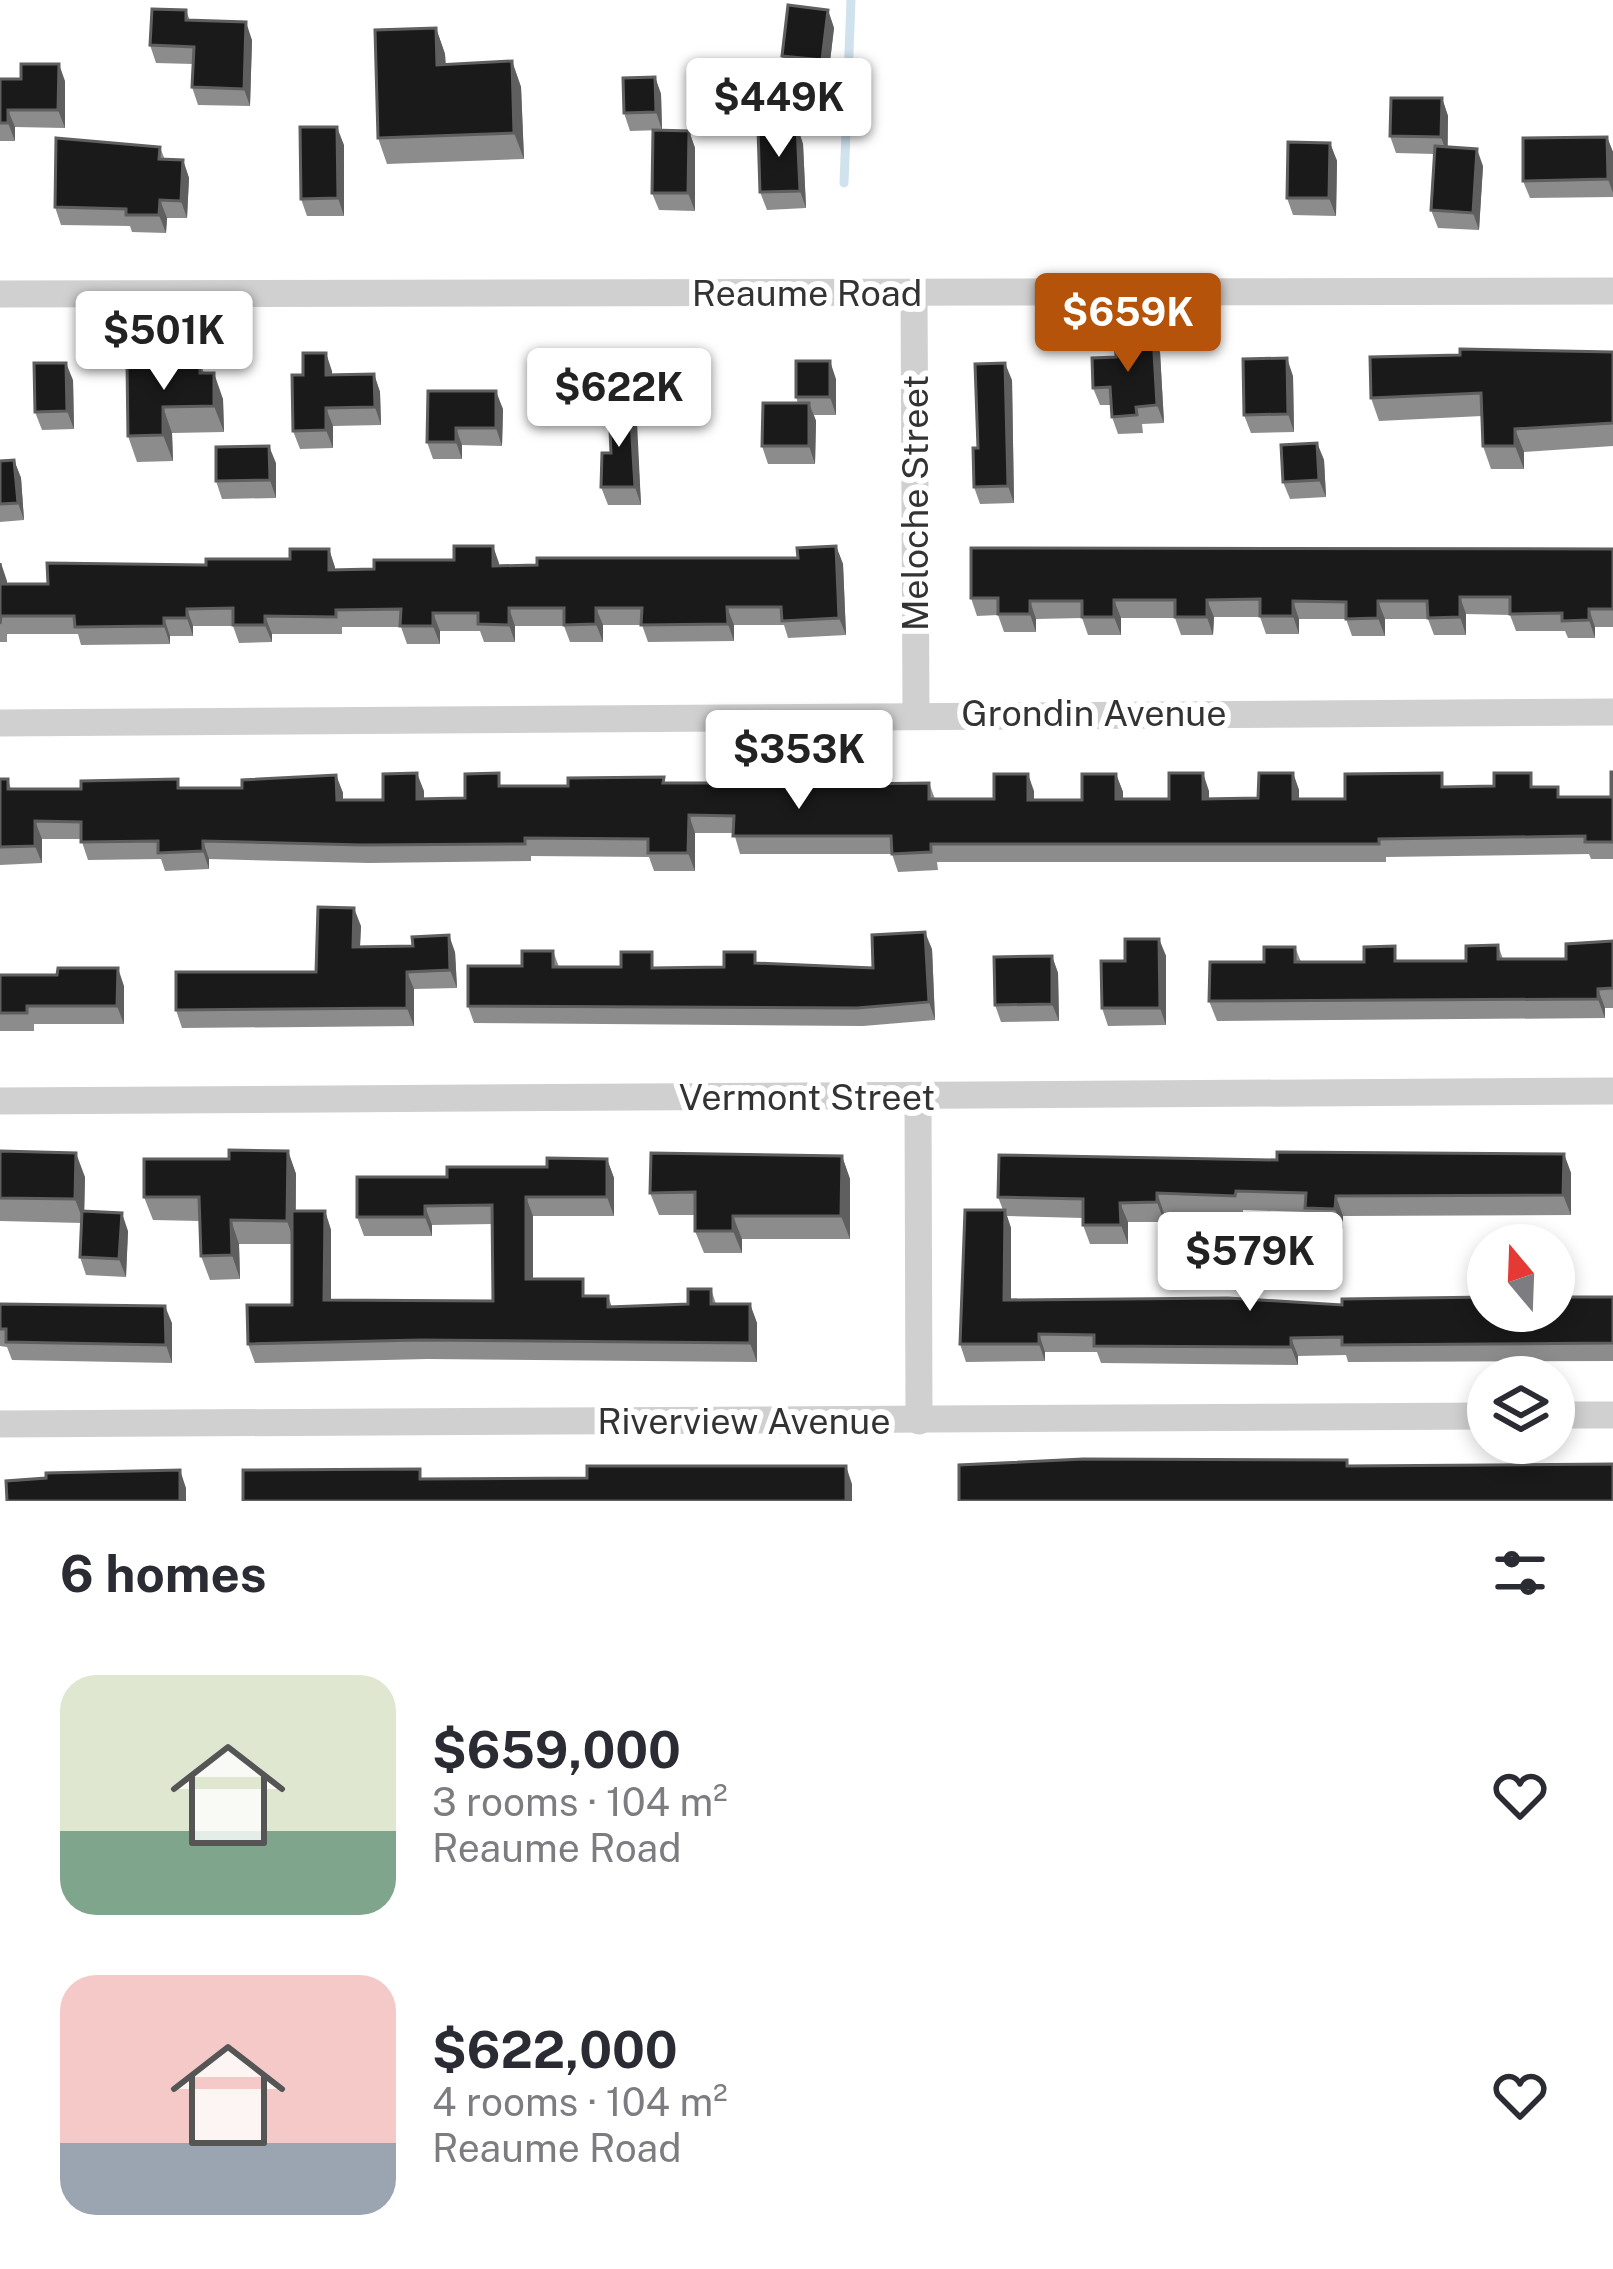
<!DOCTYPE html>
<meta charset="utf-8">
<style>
:root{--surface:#fff;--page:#f2f2f3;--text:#2b2b33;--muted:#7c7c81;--accent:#b45309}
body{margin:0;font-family:"Public Sans",sans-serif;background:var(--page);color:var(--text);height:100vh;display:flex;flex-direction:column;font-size:45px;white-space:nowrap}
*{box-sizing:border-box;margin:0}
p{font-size:39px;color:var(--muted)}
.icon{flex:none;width:66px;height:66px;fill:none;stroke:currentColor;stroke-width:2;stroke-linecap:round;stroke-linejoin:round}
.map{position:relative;height:1501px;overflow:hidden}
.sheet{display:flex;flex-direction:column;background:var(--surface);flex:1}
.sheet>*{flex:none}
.needle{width:78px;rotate:341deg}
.fabs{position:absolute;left:1467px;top:1224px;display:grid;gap:24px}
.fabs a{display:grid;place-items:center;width:108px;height:108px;border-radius:50%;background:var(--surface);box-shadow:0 6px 18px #0003;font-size:60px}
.price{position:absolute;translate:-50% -102px;padding:0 27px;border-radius:12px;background:#fff;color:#222;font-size:39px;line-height:78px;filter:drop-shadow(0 3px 6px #0008)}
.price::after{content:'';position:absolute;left:50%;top:72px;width:36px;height:27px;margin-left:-18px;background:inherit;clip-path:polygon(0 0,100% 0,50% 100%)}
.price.active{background:var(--accent);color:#fff}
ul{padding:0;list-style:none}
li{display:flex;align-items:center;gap:36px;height:300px;padding:0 60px}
li span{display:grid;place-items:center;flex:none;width:336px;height:240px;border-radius:36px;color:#555}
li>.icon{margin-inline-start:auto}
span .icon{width:144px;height:144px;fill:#fffc;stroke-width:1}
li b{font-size:51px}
h2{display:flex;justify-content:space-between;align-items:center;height:144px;padding:0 60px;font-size:51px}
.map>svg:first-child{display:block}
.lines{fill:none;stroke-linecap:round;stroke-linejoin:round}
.stream{stroke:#cfe2ee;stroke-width:9}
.street{stroke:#d0d0d0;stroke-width:27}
.wall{fill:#8c8c8c}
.shaded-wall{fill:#5f5f5f}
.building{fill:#1a1a1a;stroke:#5f5f5f;stroke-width:3}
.labels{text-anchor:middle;stroke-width:12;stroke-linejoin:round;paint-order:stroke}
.street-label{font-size:36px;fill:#333;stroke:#fff}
</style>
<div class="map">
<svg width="1613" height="1501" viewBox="0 0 1613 1501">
<rect width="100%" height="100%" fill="#fff"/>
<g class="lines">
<polyline class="stream" points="844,183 851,0"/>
<g class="street">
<polyline points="914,292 916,713"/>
<polyline points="0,294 1613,291"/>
<polyline points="0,723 1613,712"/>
<polyline points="918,1097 919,1421"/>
<polyline points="0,1101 1613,1091"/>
<polyline points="1554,1415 1613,1415"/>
<polyline points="0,1424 1488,1416"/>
</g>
</g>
<g class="wall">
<polygon points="186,10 190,21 252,40 250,106 198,105 192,87 193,64 156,63 150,45"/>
<polygon points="828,10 834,28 828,78 788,74 782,56"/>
<polygon points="436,28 445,54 446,64 512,61 521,87 524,159 387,164 378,138"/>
<polygon points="655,77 661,94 662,130 630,131 624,113"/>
<polygon points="0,79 65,81 65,128 15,127 15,141 0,141"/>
<polygon points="1442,98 1448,116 1448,147 1483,166 1479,230 1438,228 1431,210 1435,154 1396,153 1390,136"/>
<polygon points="797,126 803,144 806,208 767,210 760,192"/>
<polygon points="689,131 695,148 695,211 659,210 652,193"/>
<polygon points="1607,137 1613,152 1613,197 1530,198 1523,181"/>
<polygon points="1330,143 1337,161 1336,216 1293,215 1287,198"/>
<polygon points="344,145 344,216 307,216 301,199"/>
<polygon points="160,147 165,160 183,160 189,178 187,218 167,218 166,233 132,232 130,226 61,225 55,207"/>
<polygon points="1160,352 1164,423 1142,424 1143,433 1118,434 1112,417 1111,405 1100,405 1093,388 1116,357"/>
<polygon points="1613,352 1613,446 1524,452 1524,469 1491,469 1483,446 1482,416 1379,421 1371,398"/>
<polygon points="326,353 332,375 374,374 380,392 381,425 333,426 333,448 300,449 293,431 303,375"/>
<polygon points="684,361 690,379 691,417 636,420 641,505 608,505 601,487 611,453 609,403"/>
<polygon points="200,362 204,373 223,399 224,432 172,433 173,461 137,462 128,436"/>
<polygon points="1293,376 1294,432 1251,433 1244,415"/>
<polygon points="836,379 836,415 814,415 816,421 815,464 768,464 762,446 798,403 796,397"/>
<polygon points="73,380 74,429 42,430 35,412"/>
<polygon points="1012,380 1014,503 980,504 974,487 978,448"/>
<polygon points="503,409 502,446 462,445 462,459 433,459 427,442"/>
<polygon points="1317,443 1324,460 1326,497 1290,499 1283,482"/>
<polygon points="14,460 21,478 24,520 0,522 0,461"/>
<polygon points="276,463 276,498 222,499 216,481"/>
<polygon points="493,546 499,566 798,558 836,546 843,564 846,635 788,638 784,625 734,625 734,641 648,642 642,625 603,625 603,642 570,642 564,626 515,626 515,642 484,642 480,631 440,631 440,644 407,644 401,627 342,627 342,634 272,634 272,642 239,643 233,626 193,626 193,636 170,636 170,644 81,645 78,634 7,634 7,642 0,642 0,563 7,584 48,584 206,565 290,559 329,549 335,569 374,569 454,560"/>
<polygon points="1613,549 1613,627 1595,627 1595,638 1568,638 1565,631 1516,631 1510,615 1466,614 1466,635 1434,635 1428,619 1385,619 1385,636 1352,636 1346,619 1299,619 1299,634 1266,634 1260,617 1214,617 1213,635 1181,635 1175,618 1121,618 1121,635 1088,635 1082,618 1036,619 1036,632 1004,632 998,615 977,616 971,598"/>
<polygon points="1613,772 1613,859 1591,859 1589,854 1386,857 1386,862 937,862 938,870 898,872 892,854 740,854 734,833 695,833 695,871 654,871 649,857 531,856 531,861 369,863 209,859 209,869 165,871 161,859 88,860 81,839 42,839 42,863 0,865 0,779 8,779 11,789 242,788 336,775 343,793 343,800 383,800 424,791 424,799 465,798 504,786 929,783 935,799 994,799 1034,791 1034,800 1082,800 1116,774 1123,792 1123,799 1169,799 1209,791 1209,799 1258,798 1293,773 1299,790 1299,799 1345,799 1447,787 1536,787 1562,797 1611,797"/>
<polygon points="361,926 360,947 455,952 457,988 414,989 414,1026 182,1028 176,1010 316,972"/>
<polygon points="1159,939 1166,956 1166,1025 1108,1026 1102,1008 1125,961"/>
<polygon points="1613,941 1613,1008 1605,1008 1605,1018 1217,1021 1209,1001 1264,962 1295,947 1301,962 1466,961 1498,945 1503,959 1566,959"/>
<polygon points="932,949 935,1020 863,1026 474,1023 468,1006 522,966 553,951 559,967 724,967 760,964 873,968"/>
<polygon points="1052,956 1058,973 1059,1021 1001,1022 995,1005"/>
<polygon points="0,975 124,986 124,1024 34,1024 34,1031 0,1031"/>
<polygon points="0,1151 85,1177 84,1211 128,1231 126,1277 86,1275 80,1257 82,1223 0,1221"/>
<polygon points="288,1151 296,1174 296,1211 325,1211 331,1230 331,1300 493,1301 492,1224 432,1225 432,1236 364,1236 357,1217 447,1177 607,1159 614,1178 614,1216 533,1216 533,1279 589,1296 608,1296 612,1307 688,1304 711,1289 716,1304 750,1304 757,1323 757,1362 427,1359 255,1363 248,1344 292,1305 292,1244 239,1244 240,1279 210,1280 201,1256 200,1221 153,1220 144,1197 229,1159"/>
<polygon points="1564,1154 1571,1173 1571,1215 1343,1216 1343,1229 1313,1228 1307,1212 1243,1210 1243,1215 1164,1213 1164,1222 1128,1222 1128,1244 1090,1244 1083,1225 1083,1218 1007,1216 1011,1228 1011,1300 1342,1305 1613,1297 1613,1361 1348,1362 1346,1355 1298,1356 1298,1365 1101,1363 1097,1352 1045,1352 1045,1361 966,1362 960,1344 1003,1210 998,1197 1277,1160"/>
<polygon points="842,1156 850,1179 850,1239 742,1239 742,1253 704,1253 695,1231 695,1215 659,1215 650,1193"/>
<polygon points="0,1304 172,1323 172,1363 12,1360 7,1347 0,1346"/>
</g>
<g class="shaded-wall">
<polygon points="828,10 834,28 828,78 822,60"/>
<polygon points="246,22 252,40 250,106 244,89"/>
<polygon points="436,28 445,54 446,91 437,65"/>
<polygon points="512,61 521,87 524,159 514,133"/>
<polygon points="59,64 65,81 65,128 58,110"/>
<polygon points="655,77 661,94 662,130 656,112"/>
<polygon points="1442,98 1448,116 1447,154 1441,137"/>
<polygon points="8,110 15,127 15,141 8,123"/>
<polygon points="797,126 803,144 806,208 800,191"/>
<polygon points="337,127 344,145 344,216 338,198"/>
<polygon points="689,131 695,148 695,211 688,193"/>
<polygon points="1607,137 1613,152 1613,193 1608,179"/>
<polygon points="1330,143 1337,161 1336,216 1329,198"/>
<polygon points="1477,149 1483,166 1479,230 1473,213"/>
<polygon points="183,160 189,178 187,218 181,201"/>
<polygon points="160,200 167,218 166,233 159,215"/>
<polygon points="1153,335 1160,352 1164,423 1157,405"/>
<polygon points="326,353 332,371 332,392 326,375"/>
<polygon points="1287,358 1293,376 1294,432 1288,414"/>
<polygon points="684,361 690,379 691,417 685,400"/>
<polygon points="830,361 836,379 836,415 830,397"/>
<polygon points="66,363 73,380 74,429 67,411"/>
<polygon points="1005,363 1012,380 1014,503 1008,486"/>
<polygon points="214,373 223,399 224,432 214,406"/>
<polygon points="374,374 380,392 381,425 375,407"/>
<polygon points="496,391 503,409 502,446 496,428"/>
<polygon points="809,403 816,421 815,464 809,446"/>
<polygon points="630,404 637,422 641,505 635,487"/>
<polygon points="163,407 172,433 173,461 163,435"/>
<polygon points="326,408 333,426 333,448 326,430"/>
<polygon points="456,428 462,445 462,459 456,442"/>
<polygon points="1515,429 1524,452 1524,469 1515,446"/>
<polygon points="1317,443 1324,460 1326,497 1319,480"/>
<polygon points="269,446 276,463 276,498 270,480"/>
<polygon points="14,460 21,478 24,520 18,503"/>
<polygon points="493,546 499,563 499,584 493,566"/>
<polygon points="836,546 843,564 846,635 839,618"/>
<polygon points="329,549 335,567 335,587 329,570"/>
<polygon points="1,563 7,581 7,601 1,584"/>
<polygon points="1460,597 1466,614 1466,635 1460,617"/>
<polygon points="1114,600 1121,618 1121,635 1114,617"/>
<polygon points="1207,600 1214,617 1213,635 1207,617"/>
<polygon points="1030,601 1036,619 1036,632 1030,614"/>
<polygon points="1293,601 1299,619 1299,634 1293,616"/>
<polygon points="1378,601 1385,619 1385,636 1378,618"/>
<polygon points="727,607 734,625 734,641 728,624"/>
<polygon points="509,608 515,626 515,642 509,625"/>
<polygon points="596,608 603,625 603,642 596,624"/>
<polygon points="187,609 193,626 193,636 187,618"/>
<polygon points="1589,609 1595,627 1595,638 1589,620"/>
<polygon points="433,613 440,631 440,644 433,626"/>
<polygon points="265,616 272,634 272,642 265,625"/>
<polygon points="164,618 170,636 170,644 164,626"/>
<polygon points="417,773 424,791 424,817 417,799"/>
<polygon points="1203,773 1209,791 1209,817 1203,799"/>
<polygon points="1293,773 1299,790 1299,817 1293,799"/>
<polygon points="1028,774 1034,791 1034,817 1028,800"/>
<polygon points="1116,774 1123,792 1123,816 1116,799"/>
<polygon points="336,775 343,793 343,818 337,800"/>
<polygon points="689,815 695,833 695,871 688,853"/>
<polygon points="35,821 42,839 42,863 35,846"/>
<polygon points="203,841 209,859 209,869 203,851"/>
<polygon points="354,908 361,926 359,964 353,947"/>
<polygon points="925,932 932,949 935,1020 929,1002"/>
<polygon points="449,935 455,952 457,988 450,970"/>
<polygon points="1159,939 1166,956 1166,1025 1160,1008"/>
<polygon points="1052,956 1058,973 1059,1021 1052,1004"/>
<polygon points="118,968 124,986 124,1024 117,1006"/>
<polygon points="407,972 414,989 414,1026 407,1008"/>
<polygon points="1598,989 1605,1008 1605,1018 1598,999"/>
<polygon points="288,1151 296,1174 295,1244 287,1221"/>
<polygon points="76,1153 85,1177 84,1223 75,1199"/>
<polygon points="1564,1154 1571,1173 1571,1215 1563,1195"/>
<polygon points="842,1156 850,1179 850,1239 841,1216"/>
<polygon points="607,1159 614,1178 614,1216 607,1197"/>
<polygon points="1157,1193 1164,1213 1164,1222 1157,1202"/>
<polygon points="1336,1196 1343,1216 1343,1229 1335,1209"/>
<polygon points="526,1197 533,1216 533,1298 526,1279"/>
<polygon points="1120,1203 1128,1222 1128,1244 1121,1225"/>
<polygon points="425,1206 432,1225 432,1236 425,1217"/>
<polygon points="1005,1210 1011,1228 1011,1318 1004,1300"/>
<polygon points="325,1211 331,1230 331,1319 324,1300"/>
<polygon points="122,1213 128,1231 126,1277 119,1259"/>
<polygon points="733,1216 742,1239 742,1253 733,1231"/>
<polygon points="231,1220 239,1244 240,1279 232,1255"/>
<polygon points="750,1304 757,1323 757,1362 750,1343"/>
<polygon points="165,1306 172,1323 172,1363 166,1345"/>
<polygon points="1039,1334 1045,1352 1045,1361 1039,1344"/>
<polygon points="1291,1338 1298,1356 1298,1365 1291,1347"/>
<polygon points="846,1466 852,1484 852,1501 846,1501"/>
<polygon points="180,1470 186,1488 186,1501 180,1501"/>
</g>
<g class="building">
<polygon points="788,5 828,10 822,60 782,56"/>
<polygon points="152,9 186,10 186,20 246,22 244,89 192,87 194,47 150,45"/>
<polygon points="436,28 437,65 512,61 514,133 378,138 375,30"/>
<polygon points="21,64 59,64 58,110 8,110 8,123 0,123 0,79 21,79"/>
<polygon points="655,77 656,112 624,113 623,78"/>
<polygon points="1391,98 1442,98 1441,137 1390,136"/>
<polygon points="797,126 800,191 760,192 758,129"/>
<polygon points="300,127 337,127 338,198 301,199"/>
<polygon points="653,130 689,131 688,193 652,193"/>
<polygon points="1607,137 1608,179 1523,181 1523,138"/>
<polygon points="56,138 160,147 159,159 183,160 181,201 160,200 159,215 126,215 126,209 55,207"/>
<polygon points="1288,142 1330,143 1329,198 1287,198"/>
<polygon points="1435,146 1477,149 1473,213 1431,210"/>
<polygon points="1153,335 1157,405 1136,407 1137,415 1112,417 1110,387 1093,388 1092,358 1116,357 1115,338"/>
<polygon points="1460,349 1613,352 1613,423 1515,429 1515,446 1483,446 1481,393 1371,398 1370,357 1460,355"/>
<polygon points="303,353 326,353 326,375 374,374 375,407 326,408 326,430 293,431 292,375 303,375"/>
<polygon points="1287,358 1288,414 1244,415 1243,359"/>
<polygon points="684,361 685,400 609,403 607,364"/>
<rect x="796" y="361" width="34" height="36"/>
<polygon points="200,362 200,373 214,373 214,406 163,407 163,435 128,436 127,364"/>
<polygon points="34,363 66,363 67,411 35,412"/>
<polygon points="1005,363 1008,486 974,487 973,448 978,448 975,364"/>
<polygon points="428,391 496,391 496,428 456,428 456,442 427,442"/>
<polygon points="763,403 809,403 809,446 762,446"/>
<polygon points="630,404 635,487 601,487 602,453 611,453 609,406"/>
<polygon points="1317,443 1319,480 1283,482 1281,445"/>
<polygon points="269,446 270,480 216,481 216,447"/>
<polygon points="14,460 18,503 0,504 0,461"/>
<polygon points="454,546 493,546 493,566 537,565 537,558 798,558 797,548 836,546 839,618 782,621 781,607 727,607 728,624 641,625 642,608 596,608 596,624 564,625 564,608 509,608 509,625 478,624 478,613 433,613 433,626 400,626 401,609 336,610 336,617 265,616 265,625 233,625 233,608 187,609 187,618 164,618 164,626 75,627 74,616 1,616 0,624 0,563 1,584 48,584 47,563 206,565 206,559 290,559 290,549 329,549 329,570 374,569 374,560 454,560"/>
<polygon points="971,548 1613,549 1613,609 1589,609 1589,620 1562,621 1562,613 1510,614 1510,597 1460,597 1460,617 1428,618 1427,601 1378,601 1378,618 1346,619 1346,602 1293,601 1293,616 1260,616 1260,599 1207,600 1207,617 1175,617 1175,600 1114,600 1114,617 1082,617 1082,601 1030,601 1030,614 998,614 998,598 971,598"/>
<polygon points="1611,772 1613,772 1613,842 1585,842 1585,836 1379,839 1379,844 931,844 931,852 892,854 891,836 733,836 734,816 689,815 688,853 648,853 648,839 525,838 525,844 362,845 203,841 203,851 158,853 158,841 81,842 81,822 35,821 35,846 0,847 0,779 8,779 8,789 81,789 81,781 178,779 178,788 242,788 242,780 336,775 337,800 383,800 383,774 417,773 417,799 465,798 465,774 499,773 499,786 568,786 568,778 664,777 663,783 732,783 733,775 852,775 852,784 929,783 929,799 994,799 994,774 1028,774 1028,800 1082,800 1082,774 1116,774 1116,799 1169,799 1169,773 1203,773 1203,799 1258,798 1259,773 1293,773 1293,799 1345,799 1345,774 1442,773 1442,787 1494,786 1494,773 1531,773 1531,787 1558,787 1558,797 1611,797"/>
<polygon points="318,907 354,908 353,947 413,946 412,937 449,935 450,970 407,972 407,1008 176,1010 176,972 316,972"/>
<polygon points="925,932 929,1002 857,1008 468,1006 468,966 522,966 522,951 553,951 553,967 621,967 621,952 652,952 652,968 724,967 724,952 755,952 755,963 873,968 872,935"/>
<polygon points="1125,939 1159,939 1160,1008 1102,1008 1101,961 1125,961"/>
<polygon points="1613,941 1613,988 1598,989 1598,999 1209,1001 1210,962 1264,962 1264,947 1295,947 1295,962 1364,962 1364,947 1395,946 1395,961 1466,961 1466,946 1498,945 1498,959 1566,959 1566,944"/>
<polygon points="1052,956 1052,1004 995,1005 994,957"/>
<polygon points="58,968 118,968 117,1006 27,1006 27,1013 0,1013 0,975 57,975"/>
<polygon points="229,1150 288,1151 287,1221 231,1220 232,1255 201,1256 199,1197 144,1197 144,1159 229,1159"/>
<polygon points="0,1151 76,1153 75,1199 0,1198"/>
<polygon points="1277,1152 1564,1154 1563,1195 1336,1196 1335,1209 1305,1208 1306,1193 1236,1191 1235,1196 1157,1193 1157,1202 1120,1203 1121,1225 1083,1225 1083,1199 998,1197 999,1155 1277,1160"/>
<polygon points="651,1153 842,1156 841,1216 733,1216 733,1231 695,1231 695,1192 650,1193"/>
<polygon points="547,1158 607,1159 607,1197 526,1197 526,1279 583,1279 583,1296 608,1296 608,1307 688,1304 688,1289 711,1289 711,1304 750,1304 750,1343 420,1340 248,1344 247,1305 292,1305 292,1211 325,1211 324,1300 493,1301 492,1205 425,1206 425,1217 357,1217 357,1177 447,1177 447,1167 547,1167"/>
<polygon points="965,1210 1005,1210 1004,1300 1228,1298 1342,1305 1342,1299 1488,1297 1488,1311 1554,1311 1554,1297 1613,1297 1613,1343 1342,1345 1342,1337 1291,1338 1291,1347 1094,1346 1094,1335 1039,1334 1039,1344 960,1344"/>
<polygon points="82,1211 122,1213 119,1259 80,1257"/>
<polygon points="0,1304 165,1306 166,1345 6,1342 6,1329 0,1329"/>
<polygon points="1083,1459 1347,1460 1347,1466 1613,1464 1613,1501 959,1501 959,1465"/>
<polygon points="587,1466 846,1466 846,1501 243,1501 243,1470 420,1469 420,1479 587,1478"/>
<polygon points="180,1470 180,1501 7,1501 6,1481 46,1478 46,1473"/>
</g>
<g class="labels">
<g class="street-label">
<text x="807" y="306">Reaume Road</text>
<text transform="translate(915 503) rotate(-90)" y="13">Meloche Street</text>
<text x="1094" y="726">Grondin Avenue</text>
<text x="807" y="1110">Vermont Street</text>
<text x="744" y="1434">Riverview Avenue</text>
</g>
</g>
</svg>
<div class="fabs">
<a><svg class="needle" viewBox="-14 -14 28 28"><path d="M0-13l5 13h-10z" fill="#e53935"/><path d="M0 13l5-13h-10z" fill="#7c7c81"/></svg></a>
<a><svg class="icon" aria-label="layers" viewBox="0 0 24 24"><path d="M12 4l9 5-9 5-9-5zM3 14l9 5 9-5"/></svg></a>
</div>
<b class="price" style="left:779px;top:160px">$449K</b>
<b class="price active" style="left:1128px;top:375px">$659K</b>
<b class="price" style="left:164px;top:393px">$501K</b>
<b class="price" style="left:619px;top:450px">$622K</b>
<b class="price" style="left:799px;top:812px">$353K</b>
<b class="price" style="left:1250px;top:1314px">$579K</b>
</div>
<section class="sheet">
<h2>6 homes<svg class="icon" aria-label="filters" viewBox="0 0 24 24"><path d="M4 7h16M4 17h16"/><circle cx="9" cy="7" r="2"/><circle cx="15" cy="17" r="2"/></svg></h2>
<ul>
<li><span style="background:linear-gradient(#dfe7d0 65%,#7fa58c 0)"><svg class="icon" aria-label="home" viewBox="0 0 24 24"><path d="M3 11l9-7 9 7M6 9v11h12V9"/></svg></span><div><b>$659,000</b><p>3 rooms · 104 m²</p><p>Reaume Road</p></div><svg class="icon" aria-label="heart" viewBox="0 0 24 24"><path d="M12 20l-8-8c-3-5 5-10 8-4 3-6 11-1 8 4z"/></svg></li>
<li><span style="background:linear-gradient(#f6c9c9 70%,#9aa5b1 0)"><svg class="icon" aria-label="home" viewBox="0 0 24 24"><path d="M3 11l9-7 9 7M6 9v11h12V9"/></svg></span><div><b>$622,000</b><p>4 rooms · 104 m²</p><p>Reaume Road</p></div><svg class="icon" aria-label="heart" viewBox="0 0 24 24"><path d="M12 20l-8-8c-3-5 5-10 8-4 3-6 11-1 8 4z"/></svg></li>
</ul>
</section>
